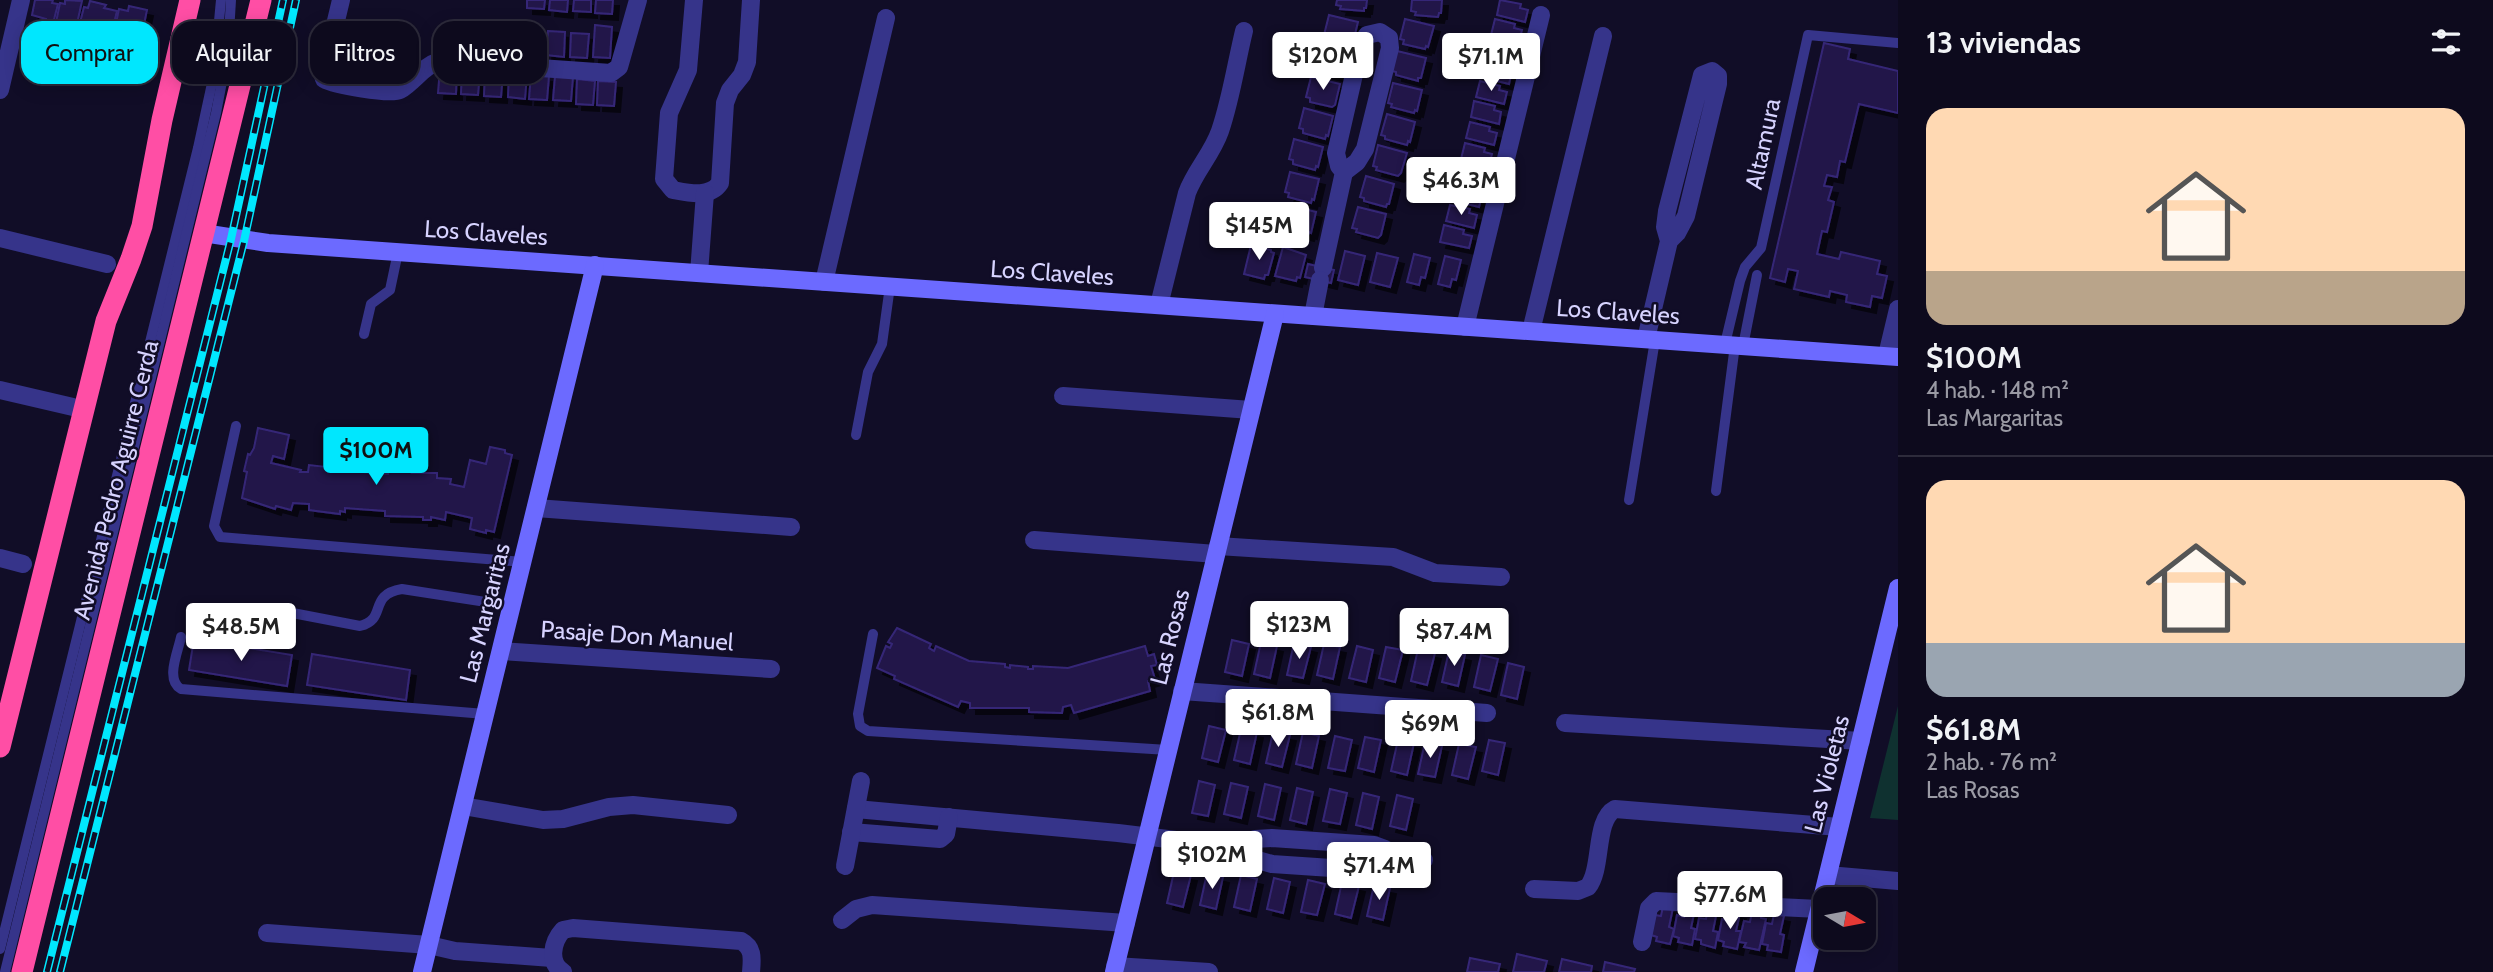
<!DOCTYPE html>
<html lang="es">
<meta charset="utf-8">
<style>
:root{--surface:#0d0a1d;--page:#1b182a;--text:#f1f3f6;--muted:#9a9aa4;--line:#2d2b3b;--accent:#00e7fe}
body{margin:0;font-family:Cabin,sans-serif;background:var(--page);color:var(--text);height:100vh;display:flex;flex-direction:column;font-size:26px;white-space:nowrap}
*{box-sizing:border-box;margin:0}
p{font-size:23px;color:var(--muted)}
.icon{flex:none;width:38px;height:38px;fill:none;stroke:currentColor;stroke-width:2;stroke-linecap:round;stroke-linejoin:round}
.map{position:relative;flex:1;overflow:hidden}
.side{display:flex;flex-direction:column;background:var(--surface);width:595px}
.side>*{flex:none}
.hud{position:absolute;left:21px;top:21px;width:665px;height:63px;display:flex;gap:14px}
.needle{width:46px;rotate:100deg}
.tools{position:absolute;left:1813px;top:887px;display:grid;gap:14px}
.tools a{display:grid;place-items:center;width:63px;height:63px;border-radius:14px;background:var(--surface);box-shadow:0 4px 18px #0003,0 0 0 2px var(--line);font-size:35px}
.price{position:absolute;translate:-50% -60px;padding:0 16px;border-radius:7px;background:#fff;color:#222;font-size:23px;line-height:46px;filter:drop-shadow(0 2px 4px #0008)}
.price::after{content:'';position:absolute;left:50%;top:42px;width:21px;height:16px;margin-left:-10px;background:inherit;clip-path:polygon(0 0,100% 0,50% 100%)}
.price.selected{background:var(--accent);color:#111}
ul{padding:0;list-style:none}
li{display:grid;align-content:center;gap:14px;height:371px;padding:0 28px}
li+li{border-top:2px solid var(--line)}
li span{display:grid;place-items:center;height:217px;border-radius:21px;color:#555}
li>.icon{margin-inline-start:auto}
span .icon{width:126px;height:126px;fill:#fffc;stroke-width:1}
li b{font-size:30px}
h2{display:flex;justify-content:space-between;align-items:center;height:84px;padding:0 28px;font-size:30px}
.chip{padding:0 24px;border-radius:21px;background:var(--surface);box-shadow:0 4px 18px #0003,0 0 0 2px var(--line);font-size:24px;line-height:63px}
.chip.selected{background:var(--accent);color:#111}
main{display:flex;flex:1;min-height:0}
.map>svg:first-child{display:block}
.green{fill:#0f3130}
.building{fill:#211749;stroke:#362777;stroke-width:2;filter:url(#shadow)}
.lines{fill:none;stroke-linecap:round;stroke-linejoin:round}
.lane{stroke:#36348a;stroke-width:10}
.street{stroke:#36348a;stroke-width:18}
.secondary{stroke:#6c6aff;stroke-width:18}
.highway{stroke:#ff4ea5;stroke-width:21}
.rail-casing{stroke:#00e7fe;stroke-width:8}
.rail{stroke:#110d27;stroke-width:5;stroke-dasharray:16;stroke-linecap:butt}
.labels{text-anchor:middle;stroke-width:5;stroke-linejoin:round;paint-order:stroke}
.street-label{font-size:24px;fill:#d7d3ff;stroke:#110d27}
</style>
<main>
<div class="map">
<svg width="1898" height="972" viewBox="0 0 1898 972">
<defs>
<filter id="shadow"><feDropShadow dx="6" dy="6" stdDeviation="0" flood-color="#0009"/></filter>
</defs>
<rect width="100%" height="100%" fill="#110d27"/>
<polygon class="green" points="1898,706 1898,820 1870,818"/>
<g class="building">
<polygon points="35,0 53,0 52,3 58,4 48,43 30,38 32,30 43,32 46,19 32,15"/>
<polygon points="65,0 82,1 73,42 53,37 60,3 65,4"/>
<polygon points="527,0 545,0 544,9 527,8"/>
<polygon points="550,0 568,0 567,12 549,10"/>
<polygon points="574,0 591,0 591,12 573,11"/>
<polygon points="596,0 613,0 612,14 595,13"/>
<polygon points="1337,0 1367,0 1366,8 1364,8 1364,11 1340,9 1341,6 1336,5"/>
<polygon points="1412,0 1442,0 1441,13 1439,13 1438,17 1415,15 1416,12 1411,11"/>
<polygon points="1500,0 1521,4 1520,8 1528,10 1525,22 1497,15"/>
<polygon points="90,1 106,5 104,8 117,11 105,60 86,55 90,38 77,35 84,7 88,8"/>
<polygon points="129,6 147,10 134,72 128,71 129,66 108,61 119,9 128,11"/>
<polygon points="1329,15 1358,22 1353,42 1351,42 1350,45 1328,39 1328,36 1324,35"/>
<polygon points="1405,19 1434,26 1428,47 1426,46 1425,49 1403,44 1404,40 1400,39"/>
<polygon points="1495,19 1515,24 1514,28 1522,30 1519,42 1491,35"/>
<polygon points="480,20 498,22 496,50 478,49"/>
<polygon points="457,23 475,24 473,48 455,47"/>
<polygon points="595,25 612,27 610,58 593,57"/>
<polygon points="502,27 520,28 518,52 501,51"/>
<polygon points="525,28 543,30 541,54 524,53"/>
<polygon points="548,31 565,32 564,57 546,55"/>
<polygon points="571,33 589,34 587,58 570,57"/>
<polygon points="1490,40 1510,44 1509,48 1517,50 1514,62 1486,56"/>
<polygon points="1824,43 1850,49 1848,59 1898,71 1898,113 1859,104 1845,162 1840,161 1837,177 1827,175 1824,186 1832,187 1828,200 1834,202 1827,232 1822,231 1817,254 1839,259 1841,252 1880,261 1877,274 1887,276 1882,298 1872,296 1870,307 1846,302 1847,295 1830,291 1829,297 1794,289 1798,271 1788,269 1785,282 1770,278"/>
<polygon points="1320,46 1349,53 1344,74 1342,73 1341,76 1318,71 1319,67 1315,66"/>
<polygon points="1397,51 1426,58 1421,78 1418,78 1418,81 1396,75 1396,72 1392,71"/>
<polygon points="1485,61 1505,66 1504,69 1512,71 1509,84 1481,77"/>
<polygon points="440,68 457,70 456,94 438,93"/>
<polygon points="462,70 480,71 478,95 461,94"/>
<polygon points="485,72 503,73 501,97 484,96"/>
<polygon points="509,73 527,74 525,99 508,97"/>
<polygon points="531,75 549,76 547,100 529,99"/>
<polygon points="555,76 573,77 571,101 553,100"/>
<polygon points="1311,77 1340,84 1335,105 1332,107 1310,102 1310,98 1306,97"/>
<polygon points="577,79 595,81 593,105 576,104"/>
<polygon points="598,81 616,82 614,106 597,105"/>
<polygon points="1480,81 1500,86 1499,90 1507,92 1504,104 1476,97"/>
<polygon points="1393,83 1422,90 1417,111 1415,110 1414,113 1391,107 1392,104 1388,103"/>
<polygon points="1474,101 1495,106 1494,110 1501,112 1499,124 1471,117"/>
<polygon points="1304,108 1333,116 1328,136 1326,135 1325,139 1303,133 1303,129 1299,128"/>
<polygon points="1387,114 1415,122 1410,142 1408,141 1407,145 1385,139 1385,136 1381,135"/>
<polygon points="1470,122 1490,127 1489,131 1497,133 1494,145 1466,138"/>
<polygon points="1294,139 1323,147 1318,167 1316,166 1315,170 1293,164 1293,160 1289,159"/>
<polygon points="1465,143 1485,148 1484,152 1492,154 1489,166 1461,159"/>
<polygon points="1378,145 1407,153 1401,173 1398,176 1376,170 1377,167 1373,166"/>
<polygon points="1459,164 1480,169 1479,173 1487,175 1484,187 1456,180"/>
<polygon points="1290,172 1319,179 1314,200 1312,199 1311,203 1288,197 1289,193 1285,192"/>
<polygon points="1366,176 1394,184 1389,204 1387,204 1386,207 1364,201 1364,198 1360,197"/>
<polygon points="1455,184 1475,189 1474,193 1482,195 1479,207 1451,200"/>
<polygon points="1288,205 1316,212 1311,233 1309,232 1308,235 1286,229 1287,226 1282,225"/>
<polygon points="1450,205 1470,209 1469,213 1477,215 1474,228 1446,221"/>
<polygon points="1358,207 1386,214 1381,235 1378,238 1356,232 1357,229 1352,228"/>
<polygon points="1444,225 1464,230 1463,234 1472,236 1469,248 1440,242"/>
<polygon points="1251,245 1271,250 1271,252 1274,253 1268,275 1265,275 1264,279 1244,274"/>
<polygon points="1283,247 1306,255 1300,278 1297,277 1296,281 1275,276"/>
<polygon points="1345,251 1365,256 1358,285 1338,280"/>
<polygon points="1377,253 1398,258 1390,287 1370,282"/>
<polygon points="1414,254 1430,258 1425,278 1421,277 1419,285 1407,282"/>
<polygon points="1445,256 1461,260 1456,280 1452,279 1450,287 1438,284"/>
<polygon points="1308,264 1334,270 1331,283 1305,277"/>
<polygon points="258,428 289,435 284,459 273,456 271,463 301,470 300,472 308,472 309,465 326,467 326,465 344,466 343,468 349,469 349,471 388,474 389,469 413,471 412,473 437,473 437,478 451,479 450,484 464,487 470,460 486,464 490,447 505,450 505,453 512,455 494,532 486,530 486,533 470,529 472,518 446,512 445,520 431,517 431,520 423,520 423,517 385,516 385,511 345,508 345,512 340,511 340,514 324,512 309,510 309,504 293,503 291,510 276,506 275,509 242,498 247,472 244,471 248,454 250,455 254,448"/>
<polygon points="897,628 931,644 929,648 934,651 936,646 969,661 1005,664 1005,667 1010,668 1010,665 1028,667 1028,669 1033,669 1033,666 1068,668 1145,646 1148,656 1154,654 1157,665 1151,666 1155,679 1148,681 1150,691 1074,713 1071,705 1063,707 1062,713 1029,712 1029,708 970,708 970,703 961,701 958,707 894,679 895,676 877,668 886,646 890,648 892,644 888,642"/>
<polygon points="194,639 292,655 287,686 189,670"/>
<polygon points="1232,640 1249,644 1242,676 1225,672"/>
<polygon points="1261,642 1277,646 1270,678 1254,674"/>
<polygon points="1294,643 1311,647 1303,678 1287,675"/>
<polygon points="1324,644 1340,647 1333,679 1317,675"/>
<polygon points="1357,646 1373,650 1366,682 1349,678"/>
<polygon points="1386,647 1403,650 1395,682 1379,678"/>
<polygon points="1418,649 1435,653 1427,685 1411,681"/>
<polygon points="1449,651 1465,655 1458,686 1442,682"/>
<polygon points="312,654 410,670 406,700 307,685"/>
<polygon points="1481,655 1498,659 1490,691 1474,687"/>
<polygon points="1508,663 1524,667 1517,699 1501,695"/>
<polygon points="1209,726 1226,730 1218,762 1202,758"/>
<polygon points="1241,729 1257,732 1250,764 1234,760"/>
<polygon points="1273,732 1290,735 1282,767 1266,763"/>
<polygon points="1303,732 1319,736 1312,768 1296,764"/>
<polygon points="1335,736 1352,740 1345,771 1328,768"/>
<polygon points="1365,737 1381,740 1374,772 1358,768"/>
<polygon points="1398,740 1414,743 1407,775 1391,771"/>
<polygon points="1489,740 1505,743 1498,775 1482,771"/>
<polygon points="1425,742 1442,746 1435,777 1418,774"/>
<polygon points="1459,744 1476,747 1468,779 1452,775"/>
<polygon points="1199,781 1215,785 1208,816 1192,813"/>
<polygon points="1231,783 1248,787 1241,818 1224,814"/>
<polygon points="1265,784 1281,788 1274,820 1258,816"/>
<polygon points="1297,788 1313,792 1306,824 1290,820"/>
<polygon points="1330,789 1347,793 1340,824 1323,821"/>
<polygon points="1363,793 1379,797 1372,829 1356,825"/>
<polygon points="1397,795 1413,799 1406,830 1390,826"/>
<polygon points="1174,872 1191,875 1183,907 1167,903"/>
<polygon points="1207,873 1223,877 1216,909 1200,905"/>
<polygon points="1241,875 1257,879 1250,911 1234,907"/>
<polygon points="1274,878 1290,882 1283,913 1267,909"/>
<polygon points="1308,880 1325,884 1317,915 1301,912"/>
<polygon points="1342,882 1359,886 1351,918 1335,914"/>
<polygon points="1374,885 1390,888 1383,920 1367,916"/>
<polygon points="1663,906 1673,908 1669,927 1674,929 1670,944 1656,941 1657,937 1651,935 1655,915 1661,916"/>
<polygon points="1686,907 1695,909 1691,928 1695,929 1692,945 1678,942 1679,938 1673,936 1677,915 1684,917"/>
<polygon points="1708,909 1717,911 1713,931 1718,932 1715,948 1701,944 1701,940 1695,939 1699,918 1706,919"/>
<polygon points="1730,911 1740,913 1736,931 1741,931 1737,949 1723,946 1724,942 1718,940 1722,919 1728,921"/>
<polygon points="1752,912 1761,914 1761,918 1766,919 1759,950 1744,947 1746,943 1739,942 1744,921 1750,922"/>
<polygon points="1774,914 1784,916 1780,934 1784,935 1781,952 1767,950 1768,945 1762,944 1766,923 1772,924"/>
<polygon points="1517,954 1547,961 1544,972 1513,972"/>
<polygon points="1470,958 1500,964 1498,972 1467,972"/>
<polygon points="1562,959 1592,966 1591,972 1559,972"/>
<polygon points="1605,962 1635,969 1634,972 1603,972"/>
</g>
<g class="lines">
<g class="lane">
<polyline points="364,334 371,304 390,290 398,252"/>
<polyline points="1725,344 1740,281 1745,267 1761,248 1808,35 1898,43"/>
<polyline points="1743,346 1757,275"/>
<polyline points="236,426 214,526 220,537 523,562"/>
<polyline points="856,435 868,372 882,344 890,286"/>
<polyline points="1716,491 1735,345"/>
<polyline points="1629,500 1655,340"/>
<path d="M277,610L360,626C388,619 367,595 402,589L512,606"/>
<polyline points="873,634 858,714 860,726 868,731 1168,750"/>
<path d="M181,637C178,652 165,680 181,689L485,714"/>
<polyline points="0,949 198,148 214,74 221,0"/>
<polyline points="5,972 216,113 228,50 231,0"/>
</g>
<g class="street">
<path d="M341,0L323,75L324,79C335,85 390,95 400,90C414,82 423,66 439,61L611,73L619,67L638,0"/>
<path d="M694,0L688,70L669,113L664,179L673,190C689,193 710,198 720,183L725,103L730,90L742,75L747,62L751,0"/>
<polyline points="0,90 21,0"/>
<polyline points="0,238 107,264"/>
<polyline points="1323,268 1344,172 1339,166 1336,153 1361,44 1367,35 1380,32 1389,38 1390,48 1365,149 1357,162 1344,172"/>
<polyline points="699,273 705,193"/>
<polyline points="824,282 886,18"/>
<path d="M1159,305L1187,193C1195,171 1212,154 1220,131C1231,99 1236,64 1244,31"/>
<polyline points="1313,316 1320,280"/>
<polyline points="1465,327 1541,15"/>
<polyline points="1531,331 1603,36"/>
<polyline points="1646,339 1669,241 1665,227 1667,211 1702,75 1712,71 1718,76 1718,84 1686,216 1677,233 1669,241"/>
<polyline points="1887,355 1898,309"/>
<polyline points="0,390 73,407"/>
<polyline points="1063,396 1251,410"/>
<polyline points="536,508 791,527"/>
<polyline points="1034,540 1216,554"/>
<polyline points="1218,546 1393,557 1435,573 1501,577"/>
<polyline points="0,558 23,564"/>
<polyline points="501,651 771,669"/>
<polyline points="1182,691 1487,713"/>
<polyline points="1565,723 1861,741"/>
<polyline points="463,806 543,820 563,819 609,807 633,805 728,815"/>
<polyline points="856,809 1118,833 1242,848 1254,859 1272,864 1376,871 1385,867 1389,858 1385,849 1374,845 1272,838 1255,839 1242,848"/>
<polyline points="851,832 940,839 946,834 949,817"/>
<polyline points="1389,858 1424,860"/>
<polyline points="845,866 861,781"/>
<polyline points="1828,875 1898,881"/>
<path d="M1534,889L1578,891L1588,887C1603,868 1594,820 1615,809L1839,827"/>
<polyline points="842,920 856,909 872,905 1126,923"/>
<polyline points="267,933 429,945 455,951 552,958"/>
<polyline points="1642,942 1649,908 1656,901 1819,909"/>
<polyline points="1115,966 1209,972"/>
<path d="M563,972C548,963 552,942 563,930L573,928L741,941C754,948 752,959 751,972"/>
</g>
<g class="secondary">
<polyline points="203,233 268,243 1898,357"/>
<polyline points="422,972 595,265"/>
<polyline points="1114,972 1275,314"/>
<polyline points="1804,972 1898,588"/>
</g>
<g class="highway">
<polyline points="0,747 106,321 131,259 142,226 162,120 190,0"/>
<polyline points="22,972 261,0"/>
</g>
<defs>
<g id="rail">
<polyline points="47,972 231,239 283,0"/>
<polyline points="60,972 244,241 296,0"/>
</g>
</defs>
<use href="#rail" class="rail-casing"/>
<use href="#rail" class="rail"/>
</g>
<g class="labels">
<g class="street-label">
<text transform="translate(1763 144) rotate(-78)" y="8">Altamura</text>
<text transform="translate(486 233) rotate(4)" y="8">Los Claveles</text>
<text transform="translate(1052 273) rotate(4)" y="8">Los Claveles</text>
<text transform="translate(1618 312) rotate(4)" y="8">Los Claveles</text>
<text transform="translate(116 480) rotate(-76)" y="8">Avenida Pedro Aguirre Cerda</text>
<text transform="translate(485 613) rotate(-76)" y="8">Las Margaritas</text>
<text transform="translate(637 636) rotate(4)" y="8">Pasaje Don Manuel</text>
<text transform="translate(1170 637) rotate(-76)" y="8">Las Rosas</text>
<text transform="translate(1827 774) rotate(-76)" y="8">Las Violetas</text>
</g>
</g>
</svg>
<div class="tools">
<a><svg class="needle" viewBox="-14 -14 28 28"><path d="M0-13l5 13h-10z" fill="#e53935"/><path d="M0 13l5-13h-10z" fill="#9a9aa4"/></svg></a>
</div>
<b class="price" style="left:1323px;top:92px">$120M</b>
<b class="price" style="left:1491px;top:93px">$71.1M</b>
<b class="price" style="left:1461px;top:217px">$46.3M</b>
<b class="price" style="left:1259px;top:262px">$145M</b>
<b class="price selected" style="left:376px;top:487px">$100M</b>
<b class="price" style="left:1299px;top:661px">$123M</b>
<b class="price" style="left:241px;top:663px">$48.5M</b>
<b class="price" style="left:1454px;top:668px">$87.4M</b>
<b class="price" style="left:1278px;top:749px">$61.8M</b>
<b class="price" style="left:1430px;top:760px">$69M</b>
<b class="price" style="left:1212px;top:891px">$102M</b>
<b class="price" style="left:1379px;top:902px">$71.4M</b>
<b class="price" style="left:1730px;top:931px">$77.6M</b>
<div class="hud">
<a class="chip selected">Comprar</a>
<a class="chip">Alquilar</a>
<a class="chip">Filtros</a>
<a class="chip">Nuevo</a>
</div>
</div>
<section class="side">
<h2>13 viviendas<svg class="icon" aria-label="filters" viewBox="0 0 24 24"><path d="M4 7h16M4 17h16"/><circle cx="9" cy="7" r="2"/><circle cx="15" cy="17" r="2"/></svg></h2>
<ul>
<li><span style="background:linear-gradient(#ffd9b3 75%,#b9a48a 0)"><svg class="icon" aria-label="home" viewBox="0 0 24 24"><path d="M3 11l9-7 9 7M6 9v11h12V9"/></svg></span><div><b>$100M</b><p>4 hab. · 148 m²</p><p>Las Margaritas</p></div></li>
<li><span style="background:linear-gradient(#ffd9b3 75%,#9aa5b1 0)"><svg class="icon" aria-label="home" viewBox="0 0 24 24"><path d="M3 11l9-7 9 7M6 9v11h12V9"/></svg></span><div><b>$61.8M</b><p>2 hab. · 76 m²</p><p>Las Rosas</p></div></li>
</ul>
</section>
</main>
